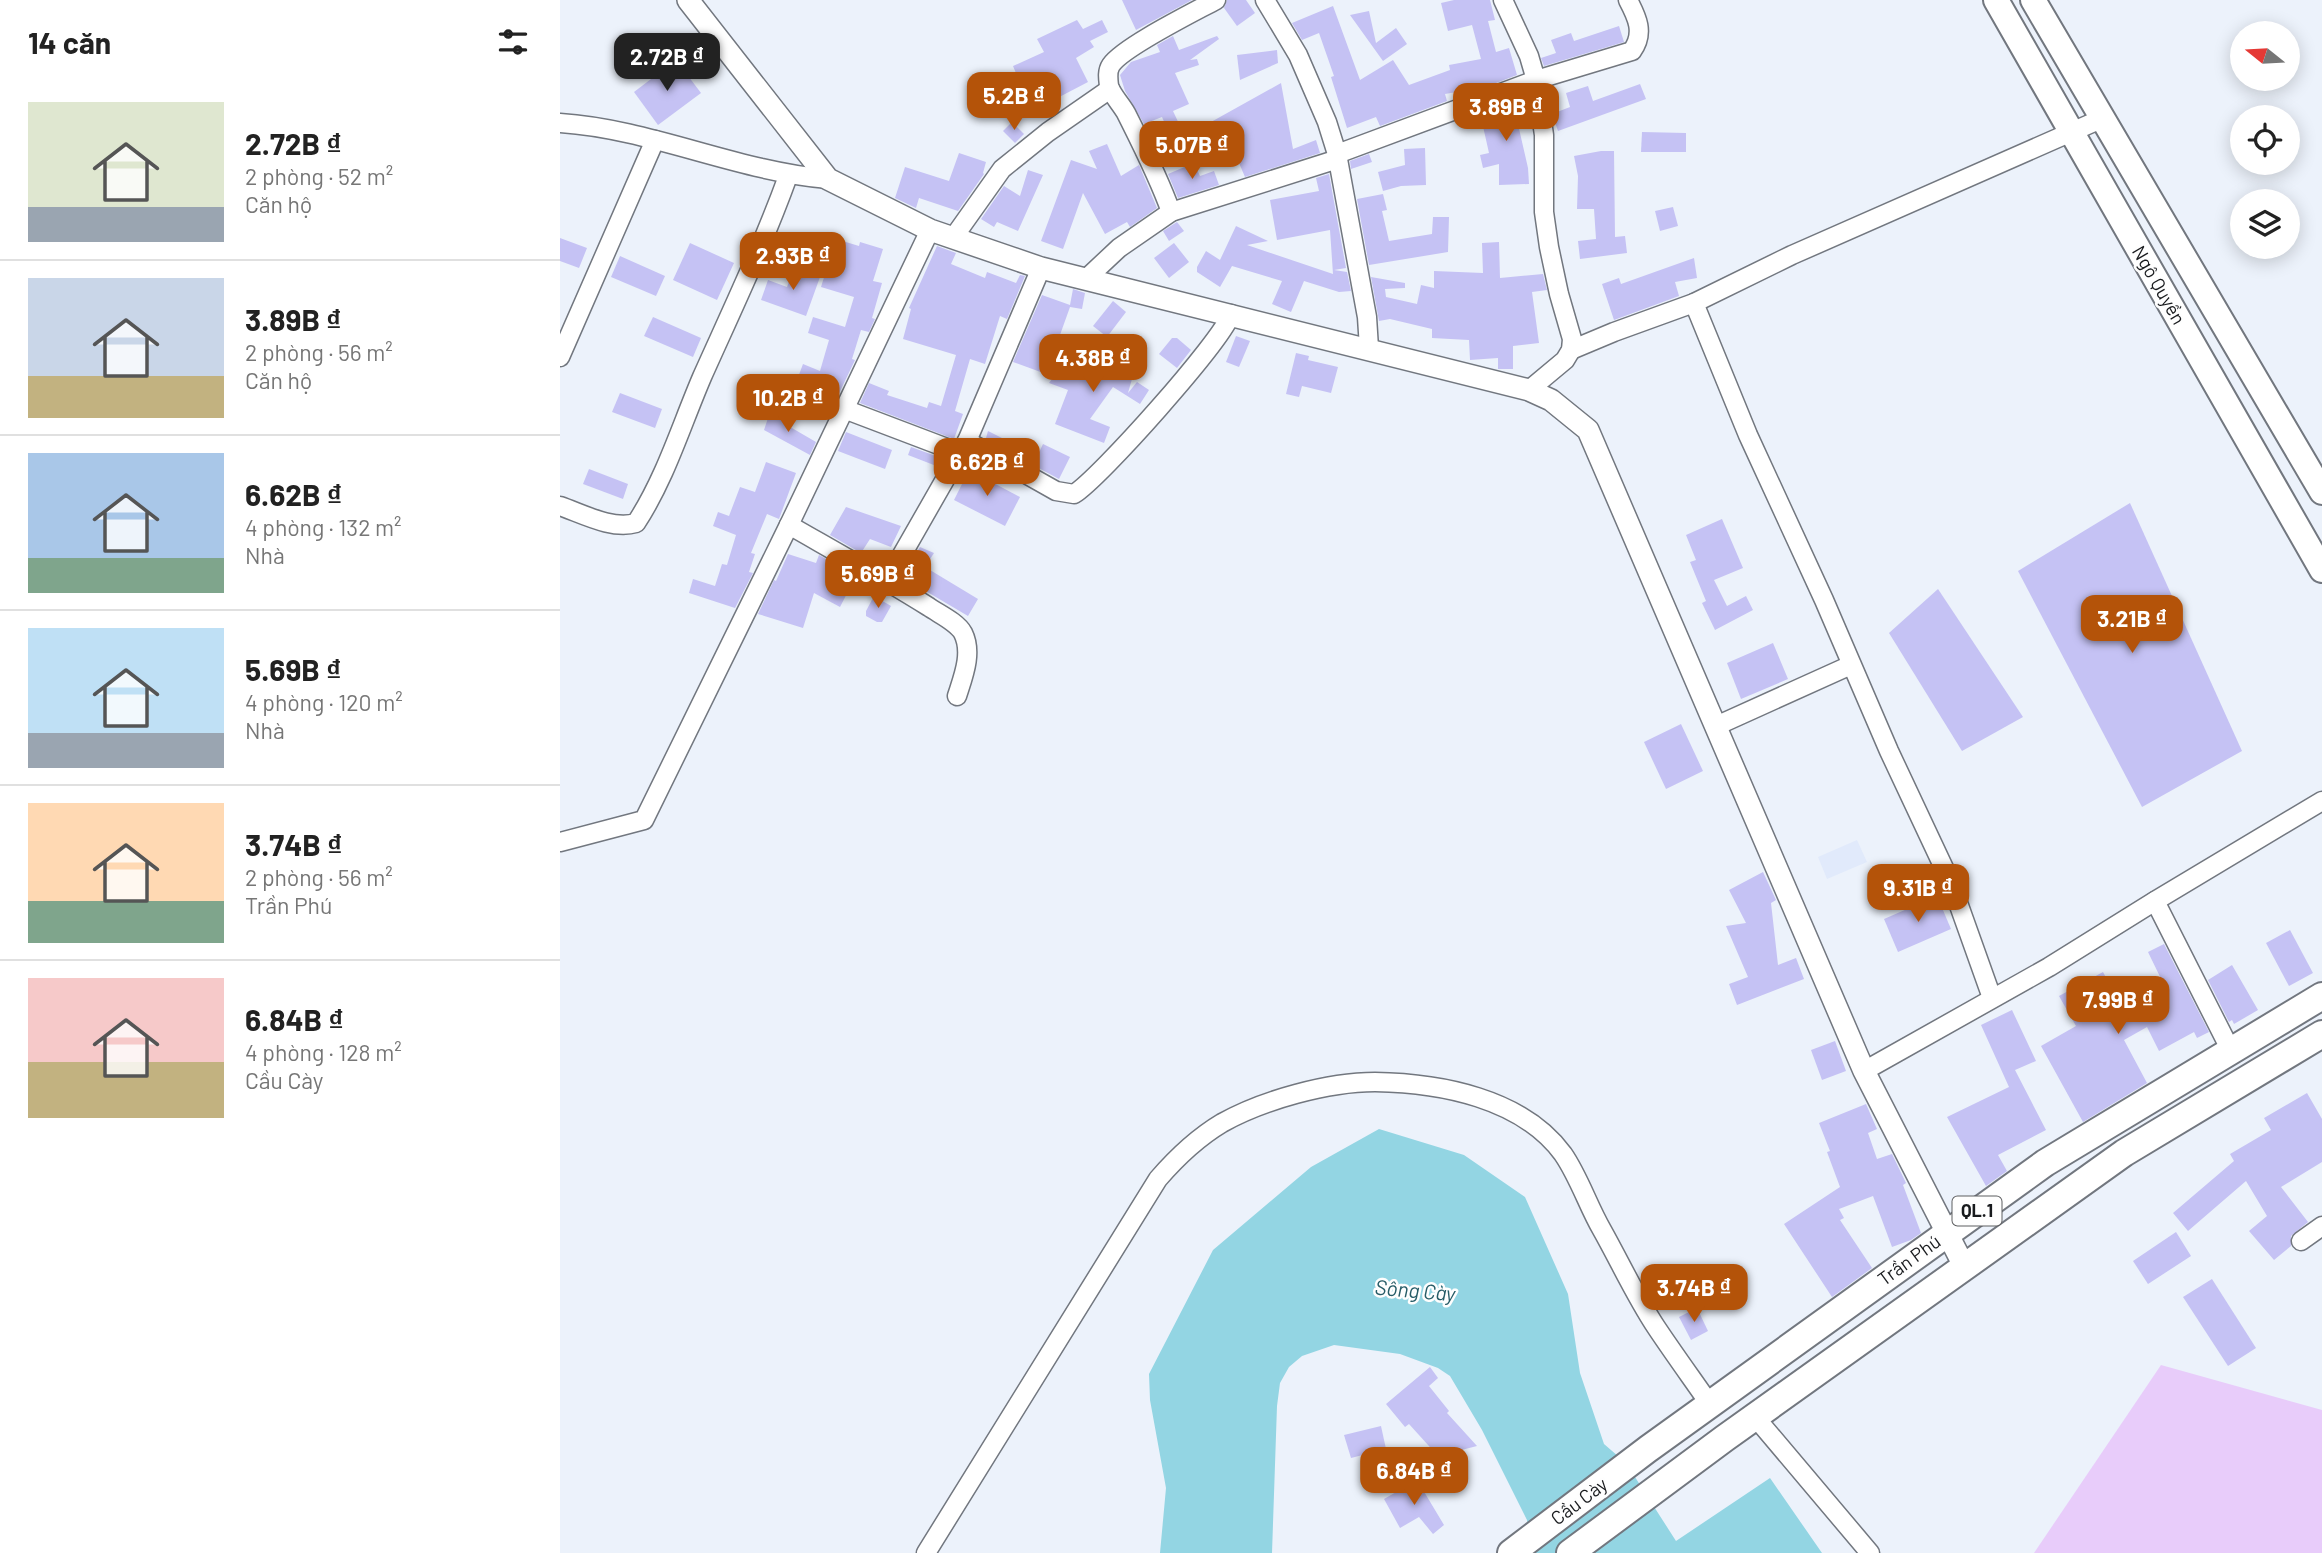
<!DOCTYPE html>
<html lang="vi">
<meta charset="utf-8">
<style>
:root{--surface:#fff;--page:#f2f2f2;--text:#222;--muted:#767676;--line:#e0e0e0;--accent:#b45309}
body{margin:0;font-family:Barlow,sans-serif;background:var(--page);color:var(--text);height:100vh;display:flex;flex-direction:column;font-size:26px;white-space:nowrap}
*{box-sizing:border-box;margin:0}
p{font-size:23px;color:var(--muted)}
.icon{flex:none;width:38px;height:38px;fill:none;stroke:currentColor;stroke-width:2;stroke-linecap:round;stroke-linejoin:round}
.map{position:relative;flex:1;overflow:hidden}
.drawer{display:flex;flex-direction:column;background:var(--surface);width:560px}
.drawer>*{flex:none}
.needle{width:46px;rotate:288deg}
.buttons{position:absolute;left:1670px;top:21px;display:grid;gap:14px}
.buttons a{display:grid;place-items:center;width:70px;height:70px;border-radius:50%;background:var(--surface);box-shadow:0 4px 18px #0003;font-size:35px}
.price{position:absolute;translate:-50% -60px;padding:0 16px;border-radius:14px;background:var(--accent);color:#fff;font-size:23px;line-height:46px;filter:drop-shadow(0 2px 4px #0008)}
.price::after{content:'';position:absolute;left:50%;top:42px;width:21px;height:16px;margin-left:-10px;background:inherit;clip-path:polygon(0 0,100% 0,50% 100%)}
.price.selected{background:#222;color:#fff}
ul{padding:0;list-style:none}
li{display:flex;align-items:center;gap:21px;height:175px;padding:0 28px}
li+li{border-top:2px solid var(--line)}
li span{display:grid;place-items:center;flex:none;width:196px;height:140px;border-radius:0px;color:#555}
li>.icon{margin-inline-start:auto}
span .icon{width:84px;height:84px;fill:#fffc;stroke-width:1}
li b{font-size:30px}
h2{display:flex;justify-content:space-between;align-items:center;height:84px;padding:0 28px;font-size:30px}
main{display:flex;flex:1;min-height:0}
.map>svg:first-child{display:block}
.built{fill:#e1eafb}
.green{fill:#e8ccfa}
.water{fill:#93d5e3}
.building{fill:#c5c2f4}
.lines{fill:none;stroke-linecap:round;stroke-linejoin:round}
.minor-casing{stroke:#72777f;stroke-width:21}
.tertiary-casing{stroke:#72777f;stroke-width:24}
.secondary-casing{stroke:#72777f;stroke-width:28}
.primary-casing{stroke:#72777f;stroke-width:30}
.minor{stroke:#fff;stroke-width:18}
.tertiary{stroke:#fff;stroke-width:21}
.secondary{stroke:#fff;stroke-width:24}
.primary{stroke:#fff;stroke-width:26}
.labels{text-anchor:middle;stroke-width:5;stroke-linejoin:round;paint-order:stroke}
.shield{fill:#fefefe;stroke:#5d5e60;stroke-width:2}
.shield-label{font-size:18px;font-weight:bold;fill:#181a1d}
.street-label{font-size:19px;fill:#181a1d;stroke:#fefefe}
.water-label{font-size:21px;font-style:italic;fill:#265c67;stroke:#fefefe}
</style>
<main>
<section class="drawer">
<h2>14 căn<svg class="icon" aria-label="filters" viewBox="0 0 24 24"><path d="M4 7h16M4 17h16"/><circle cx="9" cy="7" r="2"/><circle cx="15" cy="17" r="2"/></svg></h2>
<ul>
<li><span style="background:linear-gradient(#dfe7d0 75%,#9aa5b1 0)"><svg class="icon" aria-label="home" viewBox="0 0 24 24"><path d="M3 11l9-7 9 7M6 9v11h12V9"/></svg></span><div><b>2.72B ₫</b><p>2 phòng · 52 m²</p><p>Căn hộ</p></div></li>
<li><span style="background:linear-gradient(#c9d6e8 70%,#c2b280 0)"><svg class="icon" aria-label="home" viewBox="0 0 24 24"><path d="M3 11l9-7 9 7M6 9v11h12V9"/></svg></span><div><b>3.89B ₫</b><p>2 phòng · 56 m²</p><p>Căn hộ</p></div></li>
<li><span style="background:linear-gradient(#a9c7e8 75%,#7fa58c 0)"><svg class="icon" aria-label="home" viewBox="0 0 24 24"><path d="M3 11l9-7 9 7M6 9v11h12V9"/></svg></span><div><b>6.62B ₫</b><p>4 phòng · 132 m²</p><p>Nhà</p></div></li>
<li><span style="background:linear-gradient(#bfe0f5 75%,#9aa5b1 0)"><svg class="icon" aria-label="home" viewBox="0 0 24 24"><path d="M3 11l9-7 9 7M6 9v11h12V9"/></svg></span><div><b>5.69B ₫</b><p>4 phòng · 120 m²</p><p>Nhà</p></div></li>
<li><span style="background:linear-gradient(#ffd9b3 70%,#7fa58c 0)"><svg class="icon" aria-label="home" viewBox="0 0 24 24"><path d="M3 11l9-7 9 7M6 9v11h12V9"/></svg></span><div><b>3.74B ₫</b><p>2 phòng · 56 m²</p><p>Trần Phú</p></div></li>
<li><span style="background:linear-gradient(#f6c9c9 60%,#c2b280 0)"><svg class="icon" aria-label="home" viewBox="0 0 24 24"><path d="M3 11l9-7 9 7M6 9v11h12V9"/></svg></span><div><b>6.84B ₫</b><p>4 phòng · 128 m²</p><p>Cầu Cày</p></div></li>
</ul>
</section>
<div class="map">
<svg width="1762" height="1553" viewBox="0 0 1762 1553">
<rect width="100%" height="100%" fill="#ecf2fb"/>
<polygon class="built" points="1297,840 1307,862 1267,879 1258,857"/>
<polygon class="green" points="1601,1365 1762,1410 1762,1553 1474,1553"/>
<polygon class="water" points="819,1129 904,1155 965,1197 1008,1294 1020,1373 1044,1444 1066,1463 1116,1541 1210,1478 1262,1553 972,1553 967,1520 922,1430 890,1376 878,1368 840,1354 774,1345 742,1356 729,1367 720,1383 717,1406 712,1553 600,1553 606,1488 590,1400 589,1374 653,1250 751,1167"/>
<g class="building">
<polygon points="562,0 632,0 576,30"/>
<polygon points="667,0 686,0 695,13 677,26 664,8"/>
<polygon points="894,0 930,0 935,20 928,21 936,52 949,48 957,75 915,91 914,89 885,94 887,101 820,126 816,117 787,128 771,77 774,76 759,33 742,40 732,23 773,6 800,80 833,60 849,85 890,70 889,65 921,59 912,25 888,31 881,3"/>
<polygon points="809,11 816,43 836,28 847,44 823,61 790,15"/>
<polygon points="517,20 523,29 542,20 548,32 530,41 534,47 516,58 528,82 484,105 481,99 468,116 444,97 458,78 453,66 484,52 477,39"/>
<polygon points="1059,26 1064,42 984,66 981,58 996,53 991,40 1011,33 1014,41"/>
<polygon points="613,36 619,50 657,36 659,39 630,60 637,59 639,65 615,73 629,104 613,111 629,145 617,151 602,117 584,124 565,91 560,75 571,62 600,52 597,45"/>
<polygon points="717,50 718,63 680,80 677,55"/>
<polygon points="116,60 141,93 98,125 74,92"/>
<polygon points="721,83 733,149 756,140 760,153 685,177 673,149 667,152 651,122"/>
<polygon points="1080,84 1086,99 998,131 992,114 1010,107 1006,93 1028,86 1033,101"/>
<polygon points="962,97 966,118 957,120 968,168 969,184 939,185 939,164 923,168 920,155 929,153 920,113"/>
<polygon points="452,122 464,134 455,143 443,131"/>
<polygon points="1082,132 1126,133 1126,152 1081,152"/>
<polygon points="547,144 561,176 579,165 597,208 570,227 567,222 545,234 523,193 503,249 481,241 511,160 537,169 529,151"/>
<polygon points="865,148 866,185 841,186 823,191 818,172 845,165 844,149"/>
<polygon points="1041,151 1054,151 1055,237 1065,236 1067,253 1020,259 1018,241 1036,239 1034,209 1017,209 1018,176 1014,156"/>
<polygon points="399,153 426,162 423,173 424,174 398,211 359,198 356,208 335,198 345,167 389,181"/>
<polygon points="809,154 812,162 791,169 790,161"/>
<polygon points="634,163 640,176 654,171 659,185 618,198 608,174"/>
<polygon points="468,170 483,175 458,231 437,222 434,227 421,219 444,186 460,196"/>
<polygon points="769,174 786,268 774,270 787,272 791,291 779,292 744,281 731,312 712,304 722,281 672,266 660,287 637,272 637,267 646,251 660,260 676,226 708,241 687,245 773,274 770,230 717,240 710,200 759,191 756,178"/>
<polygon points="823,194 827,210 822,211 829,241 872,234 873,217 889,217 888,252 809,265 797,199"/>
<polygon points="1113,207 1118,226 1100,231 1095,211"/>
<polygon points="617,222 624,231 609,241 603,231"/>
<polygon points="0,238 27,248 19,268 0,261"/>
<polygon points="276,239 299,246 300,242 323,249 313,281 322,283 312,318 315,319 309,332 301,330 292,359 295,360 272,408 239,396 245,383 237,380 243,364 260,371 269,340 248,333 253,317 285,327 294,297 261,287"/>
<polygon points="939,242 940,278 983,274 987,290 972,292 979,343 953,346 953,369 938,369 938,358 910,360 909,340 872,338 872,329 830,319 819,321 811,277 845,283 845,288 825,289 826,297 857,304 861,285 874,288 874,271 923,273 922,243"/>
<polygon points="130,243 174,263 157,300 113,280"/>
<polygon points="614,243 629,262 609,278 594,258"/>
<polygon points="377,246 396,253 391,264 425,278 427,272 456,283 460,275 465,276 447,319 440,316 425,364 410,359 395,411 403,414 394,439 300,403 309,383 329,391 327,395 367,408 369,402 381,406 396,355 343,339 351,309 349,308"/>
<polygon points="60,256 105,276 96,296 51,277"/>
<polygon points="1134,258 1137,278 1115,282 1119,296 1054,320 1042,284 1059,278 1061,284"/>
<polygon points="234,268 260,277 246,316 201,300 208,280 227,287"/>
<polygon points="513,289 525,293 522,309 510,307 486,374 453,362 482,295 510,305"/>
<polygon points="553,301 566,312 547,337 533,326"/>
<polygon points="93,317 141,338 133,357 84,336"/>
<polygon points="676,336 690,341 679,367 666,362"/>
<polygon points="612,338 617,338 631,350 617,368 599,354"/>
<polygon points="551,344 567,350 559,371 572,379 568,393 577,382 589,390 580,404 553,387 530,419 550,427 544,443 495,424 508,390 489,383 502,366 528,375 531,371 539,377"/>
<polygon points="736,353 749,356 748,360 778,367 771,393 742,386 739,397 726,394"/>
<polygon points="60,393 102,409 95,428 52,412"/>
<polygon points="210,412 227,418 225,424 256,442 250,455 204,430"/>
<polygon points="428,431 448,441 444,449 426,438"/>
<polygon points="286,432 332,450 325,469 278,451"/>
<polygon points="483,444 510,457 499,479 473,465"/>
<polygon points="351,447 384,459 379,467 348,455"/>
<polygon points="206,462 236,473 219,519 207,514 191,553 195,554 189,572 193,573 175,608 129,593 133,579 155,586 162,564 167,565 176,535 153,526 158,512 169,516 180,487 195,492"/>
<polygon points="29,469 68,484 63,499 23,484"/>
<polygon points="409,470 460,497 445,526 394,500"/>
<polygon points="1570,503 1682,751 1582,807 1458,571"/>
<polygon points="286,507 341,526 331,547 310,539 301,553 270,535"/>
<polygon points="1162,519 1183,568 1154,580 1167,606 1186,596 1193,610 1155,630 1142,603 1146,601 1130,562 1136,560 1126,535"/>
<polygon points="360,547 374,553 365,567 418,599 408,616 342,577"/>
<polygon points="228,554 256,563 259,555 296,576 280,607 254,593 243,628 198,614 214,580 216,581"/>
<polygon points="1378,589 1463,717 1402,751 1329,633"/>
<polygon points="314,596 331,606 322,622 317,622 306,616 306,611"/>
<polygon points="1213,643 1228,679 1181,699 1167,663"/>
<polygon points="1121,724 1143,771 1106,789 1084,742"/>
<polygon points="1203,872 1216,900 1211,903 1218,965 1236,958 1244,979 1177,1005 1169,984 1188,977 1166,926 1186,923 1169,890"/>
<polygon points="1377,896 1391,929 1338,952 1324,919"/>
<polygon points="1730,930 1753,973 1729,986 1706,943"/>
<polygon points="1604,944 1649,1032 1637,1038 1634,1032 1599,1051 1587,1027 1564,1040 1587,1083 1523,1122 1481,1046 1516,1026 1499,996 1543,972 1563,1009 1605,987 1588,952"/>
<polygon points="1672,965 1698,1010 1674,1024 1672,1020 1669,1022 1648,980"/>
<polygon points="1452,1010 1476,1061 1455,1070 1486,1130 1438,1155 1447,1171 1426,1186 1387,1117 1449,1087 1421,1025"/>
<polygon points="1275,1041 1286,1071 1262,1080 1251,1050"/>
<polygon points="1747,1093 1762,1119 1762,1162 1721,1187 1748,1222 1731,1236 1731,1246 1714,1260 1689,1231 1707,1216 1686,1181 1628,1231 1613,1213 1674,1161 1670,1154 1711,1130 1704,1118"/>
<polygon points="1306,1104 1317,1129 1308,1133 1317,1159 1332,1154 1346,1183 1343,1185 1361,1233 1351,1240 1332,1247 1313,1196 1279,1209 1284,1218 1280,1220 1312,1268 1272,1297 1224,1224 1280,1187 1267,1152 1270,1151 1259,1123"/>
<polygon points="1616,1232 1631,1256 1588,1284 1573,1261"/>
<polygon points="1652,1279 1696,1348 1668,1366 1623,1297"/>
<polygon points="1137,1308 1148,1331 1131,1340 1119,1317"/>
<polygon points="870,1367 878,1378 869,1386 889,1411 887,1413 917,1446 878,1456 849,1424 845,1427 826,1404"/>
<polygon points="821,1426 826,1449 791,1458 784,1435"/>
<polygon points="857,1480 884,1525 873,1534 859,1517 840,1528 824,1499"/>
</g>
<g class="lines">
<defs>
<g id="minor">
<polyline points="705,0 738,55 767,122 777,154 807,317 809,348"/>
<path d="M943,0L969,56L976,80L1072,51C1085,33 1077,17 1068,0"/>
<path d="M0,123C91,129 176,171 268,179"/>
<polyline points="777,154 976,80 984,135 984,212 989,247 999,294 1012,339 1011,350 1005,360 969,390"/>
<path d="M611,212C599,178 582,145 566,113C561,104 552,95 549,86C548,78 547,71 551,65C563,47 634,12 656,0"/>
<path d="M370,230L229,525C276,552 323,578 369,607C379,614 397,622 403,633C413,653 403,677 397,696"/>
<polyline points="393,238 442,169 488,132 550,89"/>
<polyline points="527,278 559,248 611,212 778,159"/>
<polyline points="1134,303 1188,435 1264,600 1329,751 1391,883 1432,998"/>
<polyline points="1011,350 1054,332 1134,303 1232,255 1541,119"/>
<polyline points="0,357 95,140"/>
<polyline points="284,409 400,453"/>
<path d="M407,441L496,491L514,494C539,479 662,341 671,314"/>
<path d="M0,506C23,514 52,530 76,523C105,479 121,426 142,377C172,310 203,245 228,176"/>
<polyline points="327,581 407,441 481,268"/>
<polyline points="1156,726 1291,665"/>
<polyline points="0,842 84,820 229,525"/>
<polyline points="1595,901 1671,1051"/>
<polyline points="1304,1071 1489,967 1595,901 1762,801"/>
<polyline points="1741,1241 1762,1226"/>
<polyline points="1196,1418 1310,1553"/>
<path d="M366,1553L598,1179C617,1157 637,1138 662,1123C703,1100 768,1082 815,1082C880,1083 962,1098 1003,1154C1019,1177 1028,1206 1042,1230C1060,1262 1076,1297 1096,1327C1114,1354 1133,1380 1151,1406"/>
</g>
<polyline id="tertiary" points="128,0 268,179 370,230 481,268 969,390 991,400 1028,430 1304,1071 1404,1266"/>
<g id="secondary">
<polyline points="1436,0 1762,570"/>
<polyline points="1473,0 1762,492"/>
</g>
<g id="primary">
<polyline points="951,1553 1088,1449 1485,1163 1762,996"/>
<polyline points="1010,1553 1165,1438 1564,1153 1762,1034"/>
</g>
</defs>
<use href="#minor" class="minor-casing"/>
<use href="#tertiary" class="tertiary-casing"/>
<use href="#secondary" class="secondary-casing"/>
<use href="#primary" class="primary-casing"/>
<use href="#minor" class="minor"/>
<use href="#tertiary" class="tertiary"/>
<use href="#secondary" class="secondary"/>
<use href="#primary" class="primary"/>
</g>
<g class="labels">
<rect class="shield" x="1392.5" y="1196.5" width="49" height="29" rx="5"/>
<g class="shield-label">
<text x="1417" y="1217">QL.1</text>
</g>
<g class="street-label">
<text transform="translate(1599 285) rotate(60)" y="7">Ngô Quyền</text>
<text transform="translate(1349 1260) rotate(-36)" y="7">Trần Phú</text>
<text transform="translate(1019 1501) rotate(-37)" y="7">Cầu Cày</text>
</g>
<g class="water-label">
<text transform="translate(855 1291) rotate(5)" y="7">Sông Cày</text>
</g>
</g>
</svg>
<div class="buttons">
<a><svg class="needle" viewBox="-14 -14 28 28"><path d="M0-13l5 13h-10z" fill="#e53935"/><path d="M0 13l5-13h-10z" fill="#767676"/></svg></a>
<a><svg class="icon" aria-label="locate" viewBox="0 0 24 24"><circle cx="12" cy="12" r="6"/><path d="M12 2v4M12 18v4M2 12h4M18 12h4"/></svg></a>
<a><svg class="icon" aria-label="layers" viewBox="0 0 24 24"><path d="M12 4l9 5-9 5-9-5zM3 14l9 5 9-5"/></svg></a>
</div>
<b class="price selected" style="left:107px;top:93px">2.72B ₫</b>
<b class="price" style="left:454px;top:132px">5.2B ₫</b>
<b class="price" style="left:946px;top:143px">3.89B ₫</b>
<b class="price" style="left:632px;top:181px">5.07B ₫</b>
<b class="price" style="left:233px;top:292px">2.93B ₫</b>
<b class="price" style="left:533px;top:394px">4.38B ₫</b>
<b class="price" style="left:228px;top:434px">10.2B ₫</b>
<b class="price" style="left:427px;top:498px">6.62B ₫</b>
<b class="price" style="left:318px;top:610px">5.69B ₫</b>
<b class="price" style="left:1572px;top:655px">3.21B ₫</b>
<b class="price" style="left:1358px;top:924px">9.31B ₫</b>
<b class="price" style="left:1558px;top:1036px">7.99B ₫</b>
<b class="price" style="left:1134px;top:1324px">3.74B ₫</b>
<b class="price" style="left:854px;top:1507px">6.84B ₫</b>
</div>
</main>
